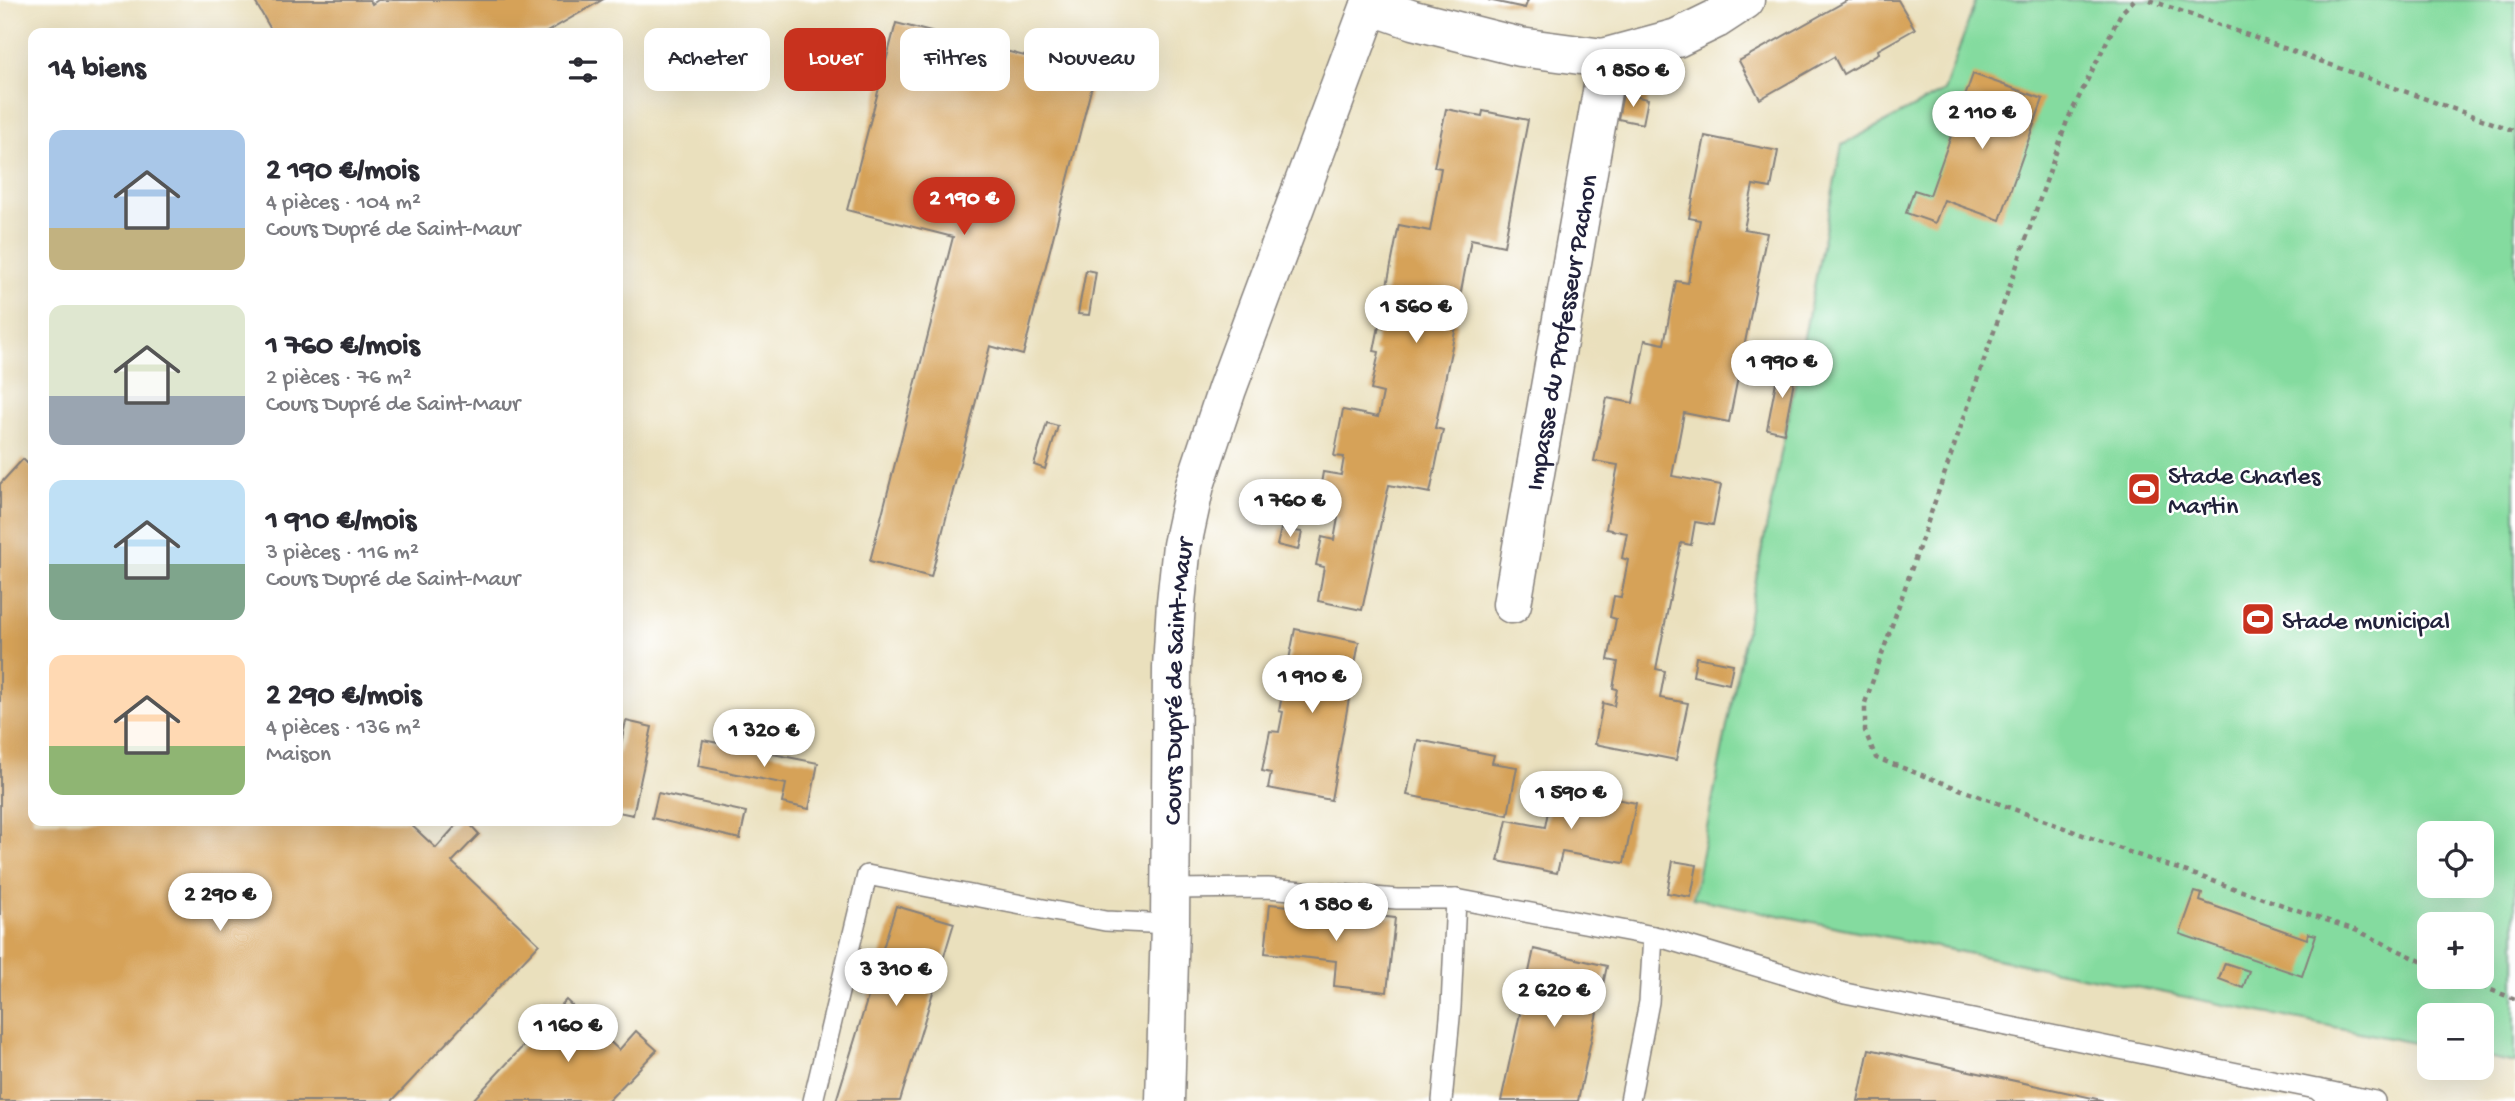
<!DOCTYPE html>
<html lang="fr">
<meta charset="utf-8">
<style>
:root{--surface:#fff;--page:#f7f7f7;--text:#2b2b33;--muted:#7c7c81;--accent:#c8321e}
body{margin:0;font-family:"Gochi Hand",sans-serif;background:var(--page);color:var(--text);height:100vh;display:flex;flex-direction:column;font-size:26px;white-space:nowrap}
*{box-sizing:border-box;margin:0}
p{font-size:23px;color:var(--muted)}
.icon{flex:none;width:38px;height:38px;fill:none;stroke:currentColor;stroke-width:2;stroke-linecap:round;stroke-linejoin:round}
.map{position:relative;flex:1;overflow:hidden}
.sheet{position:absolute;left:28px;top:28px;width:595px;height:798px;display:flex;flex-direction:column;background:var(--surface);border-radius:14px;box-shadow:0 7px 28px #0002}
.sheet>*{flex:none}
.guide{position:absolute;left:644px;top:28px;width:665px;height:63px;display:flex;gap:14px}
.controls{position:absolute;left:2417px;top:821px;display:grid;gap:14px}
.controls a{display:grid;place-items:center;width:77px;height:77px;border-radius:14px;background:var(--surface);box-shadow:0 7px 28px #0002;font-size:35px}
.price{position:absolute;translate:-50% -60px;padding:0 16px;border-radius:24px;background:#fff;color:#222;font-size:23px;line-height:46px;filter:drop-shadow(0 2px 4px #0008)}
.price::after{content:'';position:absolute;left:50%;top:42px;width:21px;height:16px;margin-left:-10px;background:inherit;clip-path:polygon(0 0,100% 0,50% 100%)}
.price.current{background:var(--accent);color:#fff}
ul{padding:0;list-style:none}
li{display:flex;align-items:center;gap:21px;height:175px;padding:0 21px}
li span{display:grid;place-items:center;flex:none;width:196px;height:140px;border-radius:14px;color:#555}
li>.icon{margin-inline-start:auto}
span .icon{width:84px;height:84px;fill:#fffc;stroke-width:1}
li b{font-size:30px}
h2{display:flex;justify-content:space-between;align-items:center;height:84px;padding:0 21px;font-size:30px}
.pill{padding:0 24px;border-radius:14px;background:var(--surface);box-shadow:0 7px 28px #0002;font-size:24px;line-height:63px}
.pill.current{background:var(--accent);color:#fff}
.map>svg:first-child{display:block}
.green{fill:#84db9f;stroke:#537e6d;stroke-width:2;fill-rule:evenodd}
.building{fill:#d6a259}
.lines{fill:none;stroke-linecap:round;stroke-linejoin:round}
.lane-casing{stroke:#86817c;stroke-width:22}
.street-casing{stroke:#86817c;stroke-width:41}
.secondary-casing{stroke:#86817c;stroke-width:41}
.path{stroke:#86817c;stroke-width:4.5;stroke-dasharray:5 5;stroke-linecap:butt}
.lane{stroke:#fff;stroke-width:19}
.street{stroke:#fff;stroke-width:38}
.secondary{stroke:#fff;stroke-width:38}
.labels{text-anchor:middle;stroke-width:5;stroke-linejoin:round;paint-order:stroke}
.street-label{font-size:26px;fill:#22223b;stroke:#fff}
.poi-label{font-size:26px;fill:#22223b;stroke:#fff;text-anchor:start}
</style>
<div class="map">
<svg width="2515" height="1101" viewBox="0 0 2515 1101">
<rect width="100%" height="100%" fill="#fff"/>
<filter id="ink" filterUnits="userSpaceOnUse"><feTurbulence type="fractalNoise" baseFrequency=".0143" numOctaves="2"/><feDisplacementMap in="SourceGraphic" scale="14" xChannelSelector="R" yChannelSelector="G"/><feConvolveMatrix kernelMatrix="1 2 1 2 8 2 1 2 1" color-interpolation-filters="sRGB"/></filter>
<filter id="wash" filterUnits="userSpaceOnUse"><feTurbulence type="fractalNoise" baseFrequency=".00686" numOctaves="4" result="noise"/><feDisplacementMap in="SourceGraphic" scale="28" xChannelSelector="R" yChannelSelector="G"/><feGaussianBlur stdDeviation="1.57" result="paint"/><feColorMatrix in="noise" values="0 0 0 0 0 0 0 0 0 0 0 0 0 0 0 0 0 1.4 0 .05"/><feComposite in="paint" operator="in"/></filter>
<g filter="url(#wash)">
<rect width="100%" height="100%" fill="#eae0bd"/>
<path class="green" d="M1976,0H2515V1063L2482,1056V1015H2429V1046L1693,898L1842,145L1944,91ZM2429,833H2482V886H2429ZM2429,924H2482V976H2429Z"/>
<g id="blocks">
<g class="building">
<polygon points="254,0 370,0 372,4 378,0 602,0 545,33 273,33"/>
<polygon points="1488,0 1528,0 1525,8"/>
<polygon points="1848,0 1898,0 1915,29 1878,50 1879,53 1843,74 1834,57 1760,99 1739,61"/>
<polygon points="896,23 1095,74 1023,355 990,346 931,577 870,561 953,237 847,210"/>
<polygon points="1973,74 2043,99 2000,220 1944,200 1935,223 1906,213 1914,190 1930,195"/>
<polygon points="1623,94 1648,99 1643,124 1618,119"/>
<polygon points="1446,109 1482,116 1483,111 1528,120 1504,246 1471,239 1459,302 1452,301 1448,321 1457,322 1435,428 1443,430 1430,493 1389,485 1362,610 1318,601 1324,567 1316,565 1322,537 1334,540 1338,518 1316,513 1323,472 1341,475 1344,457 1334,456 1343,410 1378,417 1383,393 1371,390 1379,352 1374,351 1399,225 1430,231 1441,168 1434,167"/>
<polygon points="1705,136 1778,151 1771,188 1753,185 1744,229 1767,233 1729,422 1684,413 1672,476 1721,485 1713,525 1695,522 1691,545 1681,543 1656,669 1665,671 1660,698 1688,703 1676,760 1595,744 1603,703 1614,706 1617,689 1613,688 1618,662 1608,660 1616,619 1610,617 1614,596 1621,597 1628,560 1622,558 1627,533 1606,529 1618,465 1594,461 1607,398 1633,403 1645,340 1664,344 1676,281 1688,283 1700,220 1689,218"/>
<polygon points="1086,270 1096,272 1089,315 1078,314"/>
<polygon points="1779,366 1796,370 1784,433 1767,429"/>
<polygon points="1047,423 1058,426 1045,469 1034,465"/>
<polygon points="23,459 33,469 33,821 407,821 436,848 460,821 467,821 479,834 452,862 539,944 392,1101 0,1101 0,484"/>
<polygon points="1281,529 1302,532 1298,550 1277,545"/>
<polygon points="1295,629 1359,642 1331,800 1268,788 1271,773 1262,771 1270,731 1279,732 1283,712 1279,711"/>
<polygon points="1696,657 1733,664 1729,684 1693,676"/>
<polygon points="626,721 652,727 633,815 618,812 618,757"/>
<polygon points="703,740 818,763 809,809 782,803 786,784 698,766"/>
<polygon points="1418,740 1494,755 1492,763 1517,767 1508,815 1407,795"/>
<polygon points="1553,786 1636,803 1624,863 1562,852 1557,873 1498,861 1507,820 1545,827"/>
<polygon points="658,793 746,812 740,839 652,818"/>
<polygon points="1673,861 1697,865 1691,897 1667,893"/>
<polygon points="2195,892 2202,894 2200,901 2307,939 2308,933 2316,935 2302,976 2180,934"/>
<polygon points="1270,904 1395,918 1387,992 1334,986 1336,961 1265,953"/>
<polygon points="896,906 954,923 900,1101 836,1101"/>
<polygon points="1534,949 1607,966 1578,1101 1501,1101"/>
<polygon points="2225,963 2249,971 2243,988 2219,979"/>
<polygon points="566,1000 619,1050 636,1031 657,1050 608,1101 472,1101"/>
<polygon points="1869,1049 2102,1100 2102,1101 1858,1101"/>
</g>
</g>
</g>
<g filter="url(#ink)">
<use href="#blocks" fill-opacity="0" stroke="#86817c" stroke-width="2"/>
<g class="lines">
<defs>
<g id="lane">
<polyline points="1170,889 1268,888 1397,899 1456,899 1659,937 1845,993 2316,1089 2330,1101"/>
<polyline points="2318,1089 2375,1101"/>
<polyline points="813,1101 867,875 1105,921 1170,924"/>
<polyline points="1442,1101 1451,1007 1456,899"/>
<polyline points="1630,1101 1649,1002 1653,936"/>
</g>
<g id="street">
<polyline points="1370,5 1413,20 1520,47 1603,58 1677,38 1716,19 1745,0"/>
<path id="s1" d="M1512,604L1603,86V58"/>
</g>
<g id="secondary">
<path id="s2" d="M1165,1101L1170,924L1172,667L1176,602L1182,545L1195,485L1227,389L1372,0"/>
</g>
</defs>
<use href="#lane" class="lane-casing"/>
<use href="#street" class="street-casing"/>
<use href="#secondary" class="secondary-casing"/>
<g class="path">
<polyline points="2134,0 2121,13 2067,121 1865,703 1865,731 1876,758 2129,852 2358,931 2429,965"/>
<polyline points="2150,0 2515,131"/>
<polyline points="2454,976 2515,999"/>
</g>
<use href="#lane" class="lane"/>
<use href="#street" class="street"/>
<use href="#secondary" class="secondary"/>
</g>
</g>
<defs>
<symbol id="stadium-square" viewBox="-11 -11 22 22"><rect x="-9" y="-9" width="18" height="18" rx="4" fill="#c8321e" stroke="#fff"/><path d="M0-5a6.5 5 0 1 0 0 10a6.5 5 0 1 0 0-10ZM-3.5-1.8h7v3.6h-7Z" fill="#fff"/></symbol>
</defs>
<g fill-rule="evenodd">
<use href="#stadium-square" x="2125" y="470" width="38" height="38"/>
<use href="#stadium-square" x="2239" y="600" width="38" height="38"/>
</g>
<g class="labels">
<g class="street-label">
<text dy="9" stroke="none"><textPath href="#s1" startOffset="276">Impasse du Professeur Pachon</textPath></text>
<text dy="9" stroke="none"><textPath href="#s2" startOffset="420">Cours Dupré de Saint-Maur</textPath></text>
</g>
<g class="poi-label">
<text x="2168" y="483">Stade Charles<tspan x="2168" dy="30">Martin</tspan></text>
<text x="2282" y="628">Stade municipal</text>
</g>
</g>
</svg>
<div class="controls">
<a><svg class="icon" aria-label="locate" viewBox="0 0 24 24"><circle cx="12" cy="12" r="6"/><path d="M12 2v4M12 18v4M2 12h4M18 12h4"/></svg></a>
<a>+</a>
<a>−</a>
</div>
<b class="price" style="left:1633px;top:109px">1 850 €</b>
<b class="price" style="left:1982px;top:151px">2 110 €</b>
<b class="price current" style="left:964px;top:237px">2 190 €</b>
<b class="price" style="left:1416px;top:345px">1 560 €</b>
<b class="price" style="left:1782px;top:400px">1 990 €</b>
<b class="price" style="left:1290px;top:539px">1 760 €</b>
<b class="price" style="left:1312px;top:715px">1 910 €</b>
<b class="price" style="left:764px;top:769px">1 320 €</b>
<b class="price" style="left:1571px;top:831px">1 590 €</b>
<b class="price" style="left:220px;top:933px">2 290 €</b>
<b class="price" style="left:1336px;top:943px">1 580 €</b>
<b class="price" style="left:896px;top:1008px">3 310 €</b>
<b class="price" style="left:1554px;top:1029px">2 620 €</b>
<b class="price" style="left:568px;top:1064px">1 160 €</b>
<div class="guide">
<a class="pill">Acheter</a>
<a class="pill current">Louer</a>
<a class="pill">Filtres</a>
<a class="pill">Nouveau</a>
</div>
<section class="sheet">
<h2>14 biens<svg class="icon" aria-label="filters" viewBox="0 0 24 24"><path d="M4 7h16M4 17h16"/><circle cx="9" cy="7" r="2"/><circle cx="15" cy="17" r="2"/></svg></h2>
<ul>
<li><span style="background:linear-gradient(#a9c7e8 70%,#c2b280 0)"><svg class="icon" aria-label="home" viewBox="0 0 24 24"><path d="M3 11l9-7 9 7M6 9v11h12V9"/></svg></span><div><b>2 190 €/mois</b><p>4 pièces · 104 m²</p><p>Cours Dupré de Saint-Maur</p></div></li>
<li><span style="background:linear-gradient(#dfe7d0 65%,#9aa5b1 0)"><svg class="icon" aria-label="home" viewBox="0 0 24 24"><path d="M3 11l9-7 9 7M6 9v11h12V9"/></svg></span><div><b>1 760 €/mois</b><p>2 pièces · 76 m²</p><p>Cours Dupré de Saint-Maur</p></div></li>
<li><span style="background:linear-gradient(#bfe0f5 60%,#7fa58c 0)"><svg class="icon" aria-label="home" viewBox="0 0 24 24"><path d="M3 11l9-7 9 7M6 9v11h12V9"/></svg></span><div><b>1 910 €/mois</b><p>3 pièces · 116 m²</p><p>Cours Dupré de Saint-Maur</p></div></li>
<li><span style="background:linear-gradient(#ffd9b3 65%,#8fb573 0)"><svg class="icon" aria-label="home" viewBox="0 0 24 24"><path d="M3 11l9-7 9 7M6 9v11h12V9"/></svg></span><div><b>2 290 €/mois</b><p>4 pièces · 136 m²</p><p>Maison</p></div></li>
</ul>
</section>
</div>
